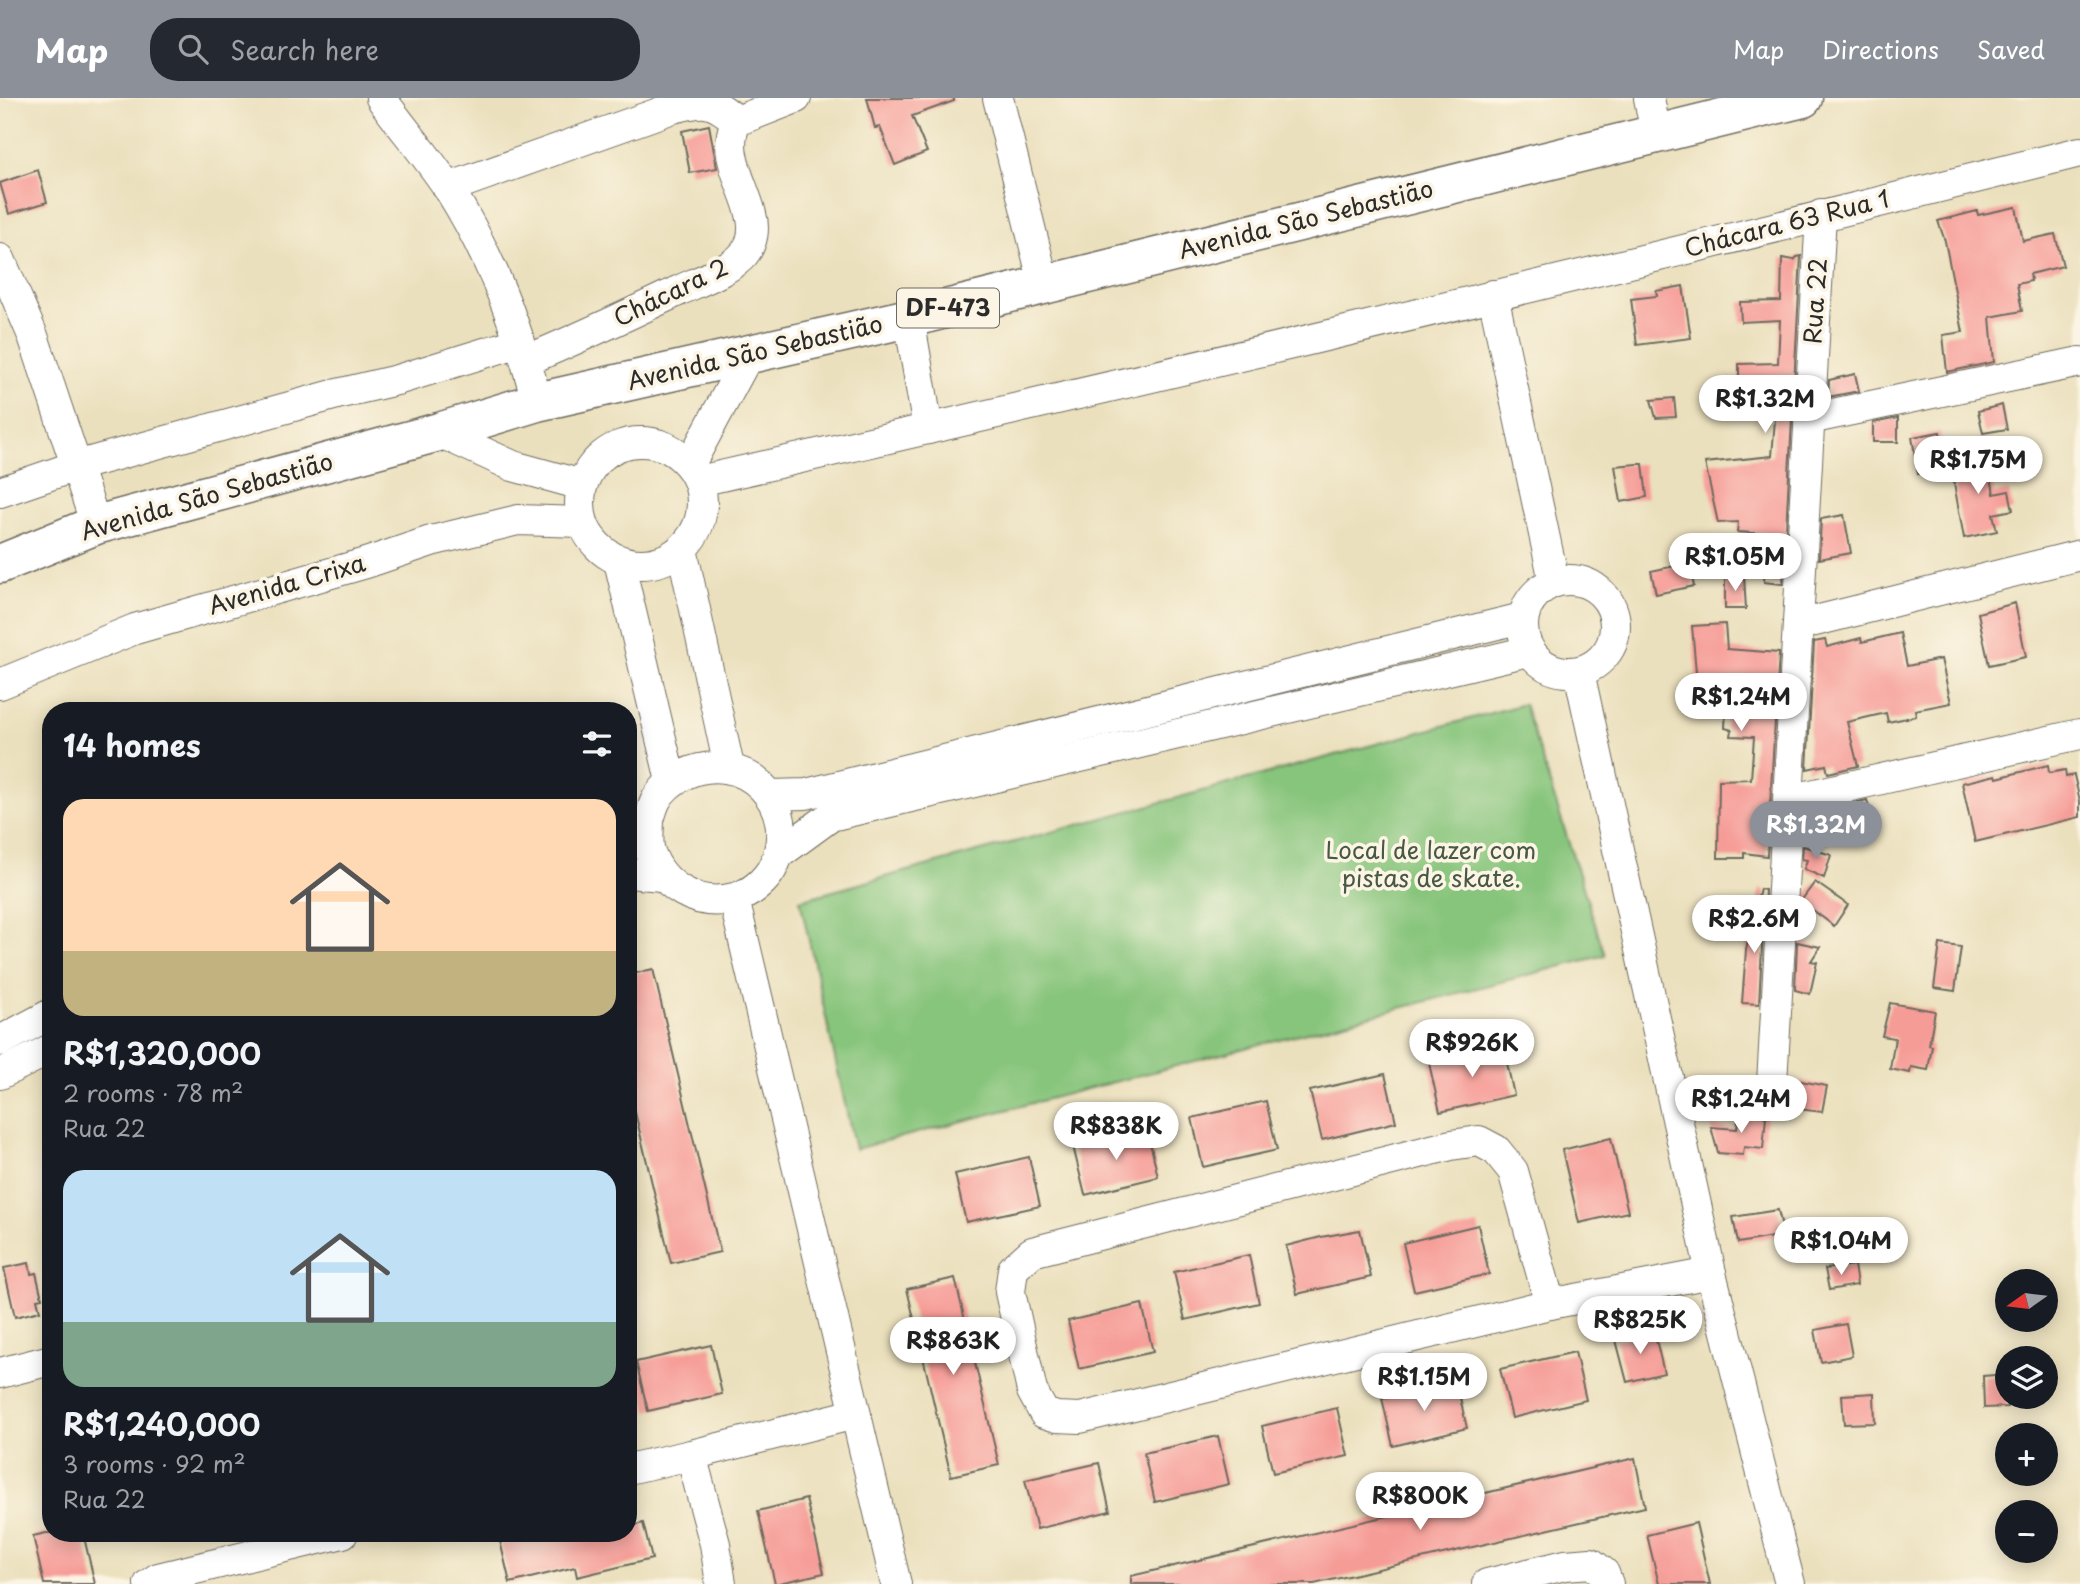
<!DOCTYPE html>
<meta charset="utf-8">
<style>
:root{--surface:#171b24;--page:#242831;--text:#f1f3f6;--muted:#9ea1a6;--accent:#8c9099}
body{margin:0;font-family:"Playpen Sans",sans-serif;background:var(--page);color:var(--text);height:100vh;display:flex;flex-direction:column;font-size:26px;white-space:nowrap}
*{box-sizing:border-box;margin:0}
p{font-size:23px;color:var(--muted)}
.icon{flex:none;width:38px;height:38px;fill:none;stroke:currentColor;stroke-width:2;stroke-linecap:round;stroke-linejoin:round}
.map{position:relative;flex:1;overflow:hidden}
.side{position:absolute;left:42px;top:604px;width:595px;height:840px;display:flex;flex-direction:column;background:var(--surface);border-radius:28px;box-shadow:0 4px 18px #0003}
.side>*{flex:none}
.needle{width:46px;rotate:256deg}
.controls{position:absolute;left:1995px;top:1171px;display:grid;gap:14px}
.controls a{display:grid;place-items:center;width:63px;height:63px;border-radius:50%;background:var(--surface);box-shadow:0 4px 18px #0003;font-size:35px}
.price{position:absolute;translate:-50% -60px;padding:0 16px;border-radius:24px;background:#fff;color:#222;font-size:23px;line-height:46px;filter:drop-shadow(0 2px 4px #0008)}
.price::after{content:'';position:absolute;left:50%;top:42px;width:21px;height:16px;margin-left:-10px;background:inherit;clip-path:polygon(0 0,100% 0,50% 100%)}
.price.selected{background:var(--accent);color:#fff}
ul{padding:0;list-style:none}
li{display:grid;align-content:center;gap:14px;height:371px;padding:0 21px}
li span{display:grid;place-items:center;height:217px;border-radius:21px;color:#555}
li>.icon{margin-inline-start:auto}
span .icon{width:126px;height:126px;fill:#fffc;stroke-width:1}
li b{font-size:30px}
h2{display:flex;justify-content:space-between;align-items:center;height:84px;padding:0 21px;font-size:30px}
header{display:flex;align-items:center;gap:42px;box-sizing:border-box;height:98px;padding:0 35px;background:var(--accent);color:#fff}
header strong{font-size:33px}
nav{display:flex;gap:38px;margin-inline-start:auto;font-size:24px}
.search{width:490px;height:63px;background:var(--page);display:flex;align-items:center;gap:18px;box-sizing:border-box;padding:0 24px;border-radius:28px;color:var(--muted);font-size:26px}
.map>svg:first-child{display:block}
.green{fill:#87c57c;stroke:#597854;stroke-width:2}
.building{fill:#f69c97}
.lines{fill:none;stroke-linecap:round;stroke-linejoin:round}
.minor-casing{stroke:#6e6a5e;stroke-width:32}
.major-casing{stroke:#6e6a5e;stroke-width:41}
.minor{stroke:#fff;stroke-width:30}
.major{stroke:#fff;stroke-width:38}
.labels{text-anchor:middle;stroke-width:7;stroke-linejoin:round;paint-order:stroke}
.shield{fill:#fcf5e5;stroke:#6a6863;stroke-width:2}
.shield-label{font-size:23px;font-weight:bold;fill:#2b2b2b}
.street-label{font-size:24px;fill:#2b2b2b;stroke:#fcf5e5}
.park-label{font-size:24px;fill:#475943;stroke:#fcf5e5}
</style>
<header>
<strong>Map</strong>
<div class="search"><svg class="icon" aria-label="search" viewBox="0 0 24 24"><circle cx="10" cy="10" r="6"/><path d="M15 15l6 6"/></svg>Search here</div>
<nav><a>Map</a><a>Directions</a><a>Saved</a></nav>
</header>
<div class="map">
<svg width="2080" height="1486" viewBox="0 0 2080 1486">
<rect width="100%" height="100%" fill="#fcf5e5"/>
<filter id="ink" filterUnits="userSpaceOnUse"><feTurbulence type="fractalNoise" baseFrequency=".0143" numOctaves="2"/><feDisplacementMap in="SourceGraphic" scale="14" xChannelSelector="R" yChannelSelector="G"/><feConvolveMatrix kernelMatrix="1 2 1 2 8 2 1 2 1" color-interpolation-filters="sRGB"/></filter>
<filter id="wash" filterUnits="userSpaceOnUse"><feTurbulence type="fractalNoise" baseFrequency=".00686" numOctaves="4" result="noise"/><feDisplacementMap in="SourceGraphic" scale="28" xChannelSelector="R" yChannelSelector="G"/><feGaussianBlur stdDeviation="1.57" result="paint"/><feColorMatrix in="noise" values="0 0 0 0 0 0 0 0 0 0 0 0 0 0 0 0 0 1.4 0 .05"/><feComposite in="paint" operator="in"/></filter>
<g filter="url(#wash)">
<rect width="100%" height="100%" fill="#ebe0bd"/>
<polygon class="green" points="1524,606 1605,857 855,1051 800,802"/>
<g id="blocks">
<g class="building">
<polygon points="867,0 954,0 954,3 912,18 927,54 895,67 880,29 875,30"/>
<polygon points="709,27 717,70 690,75 682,33"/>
<polygon points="38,72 47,104 9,116 0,85"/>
<polygon points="2016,109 2023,143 2055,136 2063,168 2030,176 2031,183 2017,186 2022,213 1990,219 1994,264 1947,274 1943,237 1963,234 1945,143 1938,123 1977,113 1978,117"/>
<polygon points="1801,158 1783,486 1782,486 1764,484 1767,436 1737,434 1738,424 1718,425 1705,365 1772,358 1777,298 1739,295 1739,266 1778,265 1780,222 1741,224 1740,204 1781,203 1782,160 1794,162 1797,159"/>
<polygon points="1683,188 1691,240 1637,247 1631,201 1657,198 1656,193"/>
<polygon points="1855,276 1859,293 1828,299 1829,282"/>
<polygon points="1674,300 1676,319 1656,320 1651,302"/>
<polygon points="2002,307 2007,331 1983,335 1978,313"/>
<polygon points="1898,320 1898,344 1873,344 1873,325"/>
<polygon points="1940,334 1946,371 1918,376 1912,339"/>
<polygon points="1987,356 1994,396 2009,393 2013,412 1993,416 1997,433 1964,440 1950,364"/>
<polygon points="1637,366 1643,366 1647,399 1621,404 1615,368"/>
<polygon points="1844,417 1851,455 1819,461 1821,421"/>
<polygon points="1689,465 1694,488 1656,496 1651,473"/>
<polygon points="1725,478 1744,478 1746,511 1725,511"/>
<polygon points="2015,505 2026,559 1989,567 1978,515"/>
<polygon points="1725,526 1727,551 1779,555 1767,758 1744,755 1744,760 1718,760 1719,682 1751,681 1754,639 1731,638 1732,632 1725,630 1726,610 1697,611 1697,586 1692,528"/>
<polygon points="1900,535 1907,568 1941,561 1951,605 1915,612 1916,618 1888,624 1886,615 1847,624 1858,668 1828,675 1826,667 1807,671 1814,544 1825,542 1827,549 1861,540 1862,544"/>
<polygon points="2048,667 2049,675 2065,672 2066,679 2074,677 2080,703 2080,719 1975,744 1962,685 1996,677 1997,680"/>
<polygon points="1867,702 1875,733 1830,739 1826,712"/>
<polygon points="1803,748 1831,757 1824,780 1804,771 1807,762 1802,761"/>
<polygon points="1815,784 1848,807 1834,828 1801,803"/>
<polygon points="1760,791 1765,792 1759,906 1742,905 1746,852"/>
<polygon points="1797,844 1820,849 1811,863 1817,864 1810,896 1795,892"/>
<polygon points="1940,846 1961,849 1955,893 1934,890"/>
<polygon points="653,871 720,1154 671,1165 628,985 628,877"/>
<polygon points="1890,905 1935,913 1929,947 1932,948 1928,972 1911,969 1910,975 1890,971 1895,940 1882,938"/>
<polygon points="1503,947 1514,997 1440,1014 1429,965"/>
<polygon points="1385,976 1396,1024 1322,1042 1310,993"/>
<polygon points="1801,983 1827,988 1822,1014 1797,1011"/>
<polygon points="1266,1003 1277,1052 1203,1069 1192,1020"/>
<polygon points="1739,1014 1759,1016 1766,1019 1763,1051 1744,1049 1743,1057 1718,1055 1711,1029 1737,1031"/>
<polygon points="1147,1031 1158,1079 1085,1097 1073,1048"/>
<polygon points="1611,1040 1628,1114 1579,1125 1562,1052"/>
<polygon points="1029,1059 1040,1108 966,1124 955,1076"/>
<polygon points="1778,1112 1784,1137 1738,1145 1733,1119"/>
<polygon points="1478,1127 1489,1176 1414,1193 1403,1145"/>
<polygon points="1360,1132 1371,1179 1297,1196 1286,1148 1321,1139"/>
<polygon points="1249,1157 1259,1205 1185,1222 1174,1174"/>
<polygon points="29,1165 31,1176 36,1175 42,1200 37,1201 40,1213 15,1219 4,1170"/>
<polygon points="1854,1167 1857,1187 1829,1192 1825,1171"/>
<polygon points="955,1180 999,1367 951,1378 907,1191"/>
<polygon points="1142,1206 1153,1254 1079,1271 1068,1223"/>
<polygon points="1846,1226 1852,1258 1821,1264 1815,1232"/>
<polygon points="1654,1233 1664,1275 1627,1284 1616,1242"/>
<polygon points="711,1247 722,1296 648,1313 636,1264"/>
<polygon points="1575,1254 1586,1302 1512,1320 1500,1271"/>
<polygon points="2007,1276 2007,1309 1984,1310 1983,1278"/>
<polygon points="1456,1283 1467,1330 1393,1348 1382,1300"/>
<polygon points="1874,1295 1875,1325 1844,1326 1842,1297"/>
<polygon points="1337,1310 1348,1358 1273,1375 1262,1328"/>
<polygon points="1218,1338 1229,1386 1155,1404 1144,1355"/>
<polygon points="1635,1360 1645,1409 1314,1486 1131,1486 1131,1478"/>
<polygon points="1099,1365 1110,1413 1037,1431 1025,1382"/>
<polygon points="806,1401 824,1475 775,1486 758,1413"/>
<polygon points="643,1425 652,1461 577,1479 575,1469 510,1485 500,1443 533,1435 628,1435 628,1429"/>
<polygon points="1696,1425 1710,1486 1659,1486 1647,1437"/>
<polygon points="46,1435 83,1435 95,1486 44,1486 33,1438"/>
</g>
</g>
</g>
<g filter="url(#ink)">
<use href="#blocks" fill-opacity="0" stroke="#6e6a5e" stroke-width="2"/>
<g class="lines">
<defs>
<g id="minor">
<path d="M381,0C403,31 428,59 449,91C490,156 518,229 537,304"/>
<polyline points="998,0 1044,186"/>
<polyline points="1649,0 1656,36"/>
<path d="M448,90L670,11C704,2 710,0 737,23"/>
<polyline points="0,161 33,238 96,427"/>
<polyline points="1493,197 1554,483"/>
<polyline points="909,220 928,331"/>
<path d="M527,262C578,241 628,217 678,193C697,184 731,172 744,156C753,145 755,130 751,116C744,87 720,52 737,23L796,0"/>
<polyline points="1809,321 2080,264"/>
<polyline points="439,334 513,368 582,387"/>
<circle cx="641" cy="405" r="61"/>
<polyline points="690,366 749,256"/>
<path d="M699,383C1160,279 1621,169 2080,54"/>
<polyline points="0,394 76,368 337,296 397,282 520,244"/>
<polyline points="682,451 729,669"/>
<polyline points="619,463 671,683"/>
<circle cx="1569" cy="528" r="46"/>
<polyline points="1799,527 2080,457"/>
<polyline points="1579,574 1711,1175 1790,1486"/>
<polyline points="0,586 135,531 366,465 431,443 518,422 582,424"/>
<polyline points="770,697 806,696 1522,520"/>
<polyline points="1789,702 2080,636"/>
<path d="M628,729L649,722C651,715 653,708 656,702C662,691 672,683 683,677C743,648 802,706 774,767C767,782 751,796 734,800C698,810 662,788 650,754C647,744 649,732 649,722"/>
<polyline points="779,756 831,718 1529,553"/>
<polyline points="628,775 662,778"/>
<polyline points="734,801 896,1486"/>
<polyline points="0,943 51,916"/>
<polyline points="0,976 51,951"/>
<polyline points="1771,1003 1821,117"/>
<polygon points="1479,1043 1496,1052 1513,1073 1550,1206 1080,1320 1057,1319 1044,1315 1032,1293 1010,1194 1013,1171 1032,1154 1451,1047"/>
<polyline points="1550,1206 1711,1175"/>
<polyline points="0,1275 51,1262"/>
<polyline points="691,1357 855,1316"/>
<polyline points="628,1371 691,1357 715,1446 721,1486"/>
<polyline points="149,1486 158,1480 343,1435"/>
<polyline points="1487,1486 1565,1467 1591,1465 1604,1475 1608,1486"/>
</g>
<polyline id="major" points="0,466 96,427 439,334 537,304 909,220 1803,0"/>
</defs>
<use href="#minor" class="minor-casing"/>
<use href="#major" class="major-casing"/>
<use href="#minor" class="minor"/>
<use href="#major" class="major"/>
</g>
</g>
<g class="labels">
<rect class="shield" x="897" y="190.5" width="102" height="39" rx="5"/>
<g class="shield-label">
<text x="948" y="218">DF-473</text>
</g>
<g class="street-label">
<text transform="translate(1306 122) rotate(-14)" y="8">Avenida São Sebastião</text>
<text transform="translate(1787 126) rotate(-14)" y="8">Chácara 63 Rua 1</text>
<text transform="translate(671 195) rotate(-26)" y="8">Chácara 2</text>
<text transform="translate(1816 203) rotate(-86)" y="8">Rua 22</text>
<text transform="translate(755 255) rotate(-13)" y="8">Avenida São Sebastião</text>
<text transform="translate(207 399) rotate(-16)" y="8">Avenida São Sebastião</text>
<text transform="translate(287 487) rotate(-16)" y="8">Avenida Crixa</text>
</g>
<g class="park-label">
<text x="1431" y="761">Local de lazer com<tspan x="1431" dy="28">pistas de skate.</tspan></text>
</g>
</g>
</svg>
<div class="controls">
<a><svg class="needle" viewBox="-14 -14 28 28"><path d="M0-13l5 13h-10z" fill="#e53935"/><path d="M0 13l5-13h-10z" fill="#9ea1a6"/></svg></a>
<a><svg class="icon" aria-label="layers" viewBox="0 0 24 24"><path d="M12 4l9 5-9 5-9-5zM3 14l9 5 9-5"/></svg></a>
<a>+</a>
<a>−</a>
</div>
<b class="price" style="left:1765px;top:337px">R$1.32M</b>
<b class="price" style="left:1978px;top:398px">R$1.75M</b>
<b class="price" style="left:1735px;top:495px">R$1.05M</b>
<b class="price" style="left:1741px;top:635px">R$1.24M</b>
<b class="price selected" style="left:1816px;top:763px">R$1.32M</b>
<b class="price" style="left:1754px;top:857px">R$2.6M</b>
<b class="price" style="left:1472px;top:981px">R$926K</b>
<b class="price" style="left:1741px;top:1037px">R$1.24M</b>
<b class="price" style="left:1116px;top:1064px">R$838K</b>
<b class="price" style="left:1841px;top:1179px">R$1.04M</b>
<b class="price" style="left:1640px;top:1258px">R$825K</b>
<b class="price" style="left:953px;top:1279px">R$863K</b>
<b class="price" style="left:1424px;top:1315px">R$1.15M</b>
<b class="price" style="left:1420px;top:1434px">R$800K</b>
<section class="side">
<h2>14 homes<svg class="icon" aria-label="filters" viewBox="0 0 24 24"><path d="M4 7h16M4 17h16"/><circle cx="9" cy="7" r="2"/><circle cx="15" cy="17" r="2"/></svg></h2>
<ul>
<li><span style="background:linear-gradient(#ffd9b3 70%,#c2b280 0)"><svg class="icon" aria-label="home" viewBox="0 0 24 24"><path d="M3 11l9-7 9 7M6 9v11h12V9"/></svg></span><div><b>R$1,320,000</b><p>2 rooms · 78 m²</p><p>Rua 22</p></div></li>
<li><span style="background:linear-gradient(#bfe0f5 70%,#7fa58c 0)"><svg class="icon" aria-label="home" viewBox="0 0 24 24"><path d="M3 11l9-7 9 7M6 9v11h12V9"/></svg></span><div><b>R$1,240,000</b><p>3 rooms · 92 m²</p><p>Rua 22</p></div></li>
</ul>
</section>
</div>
